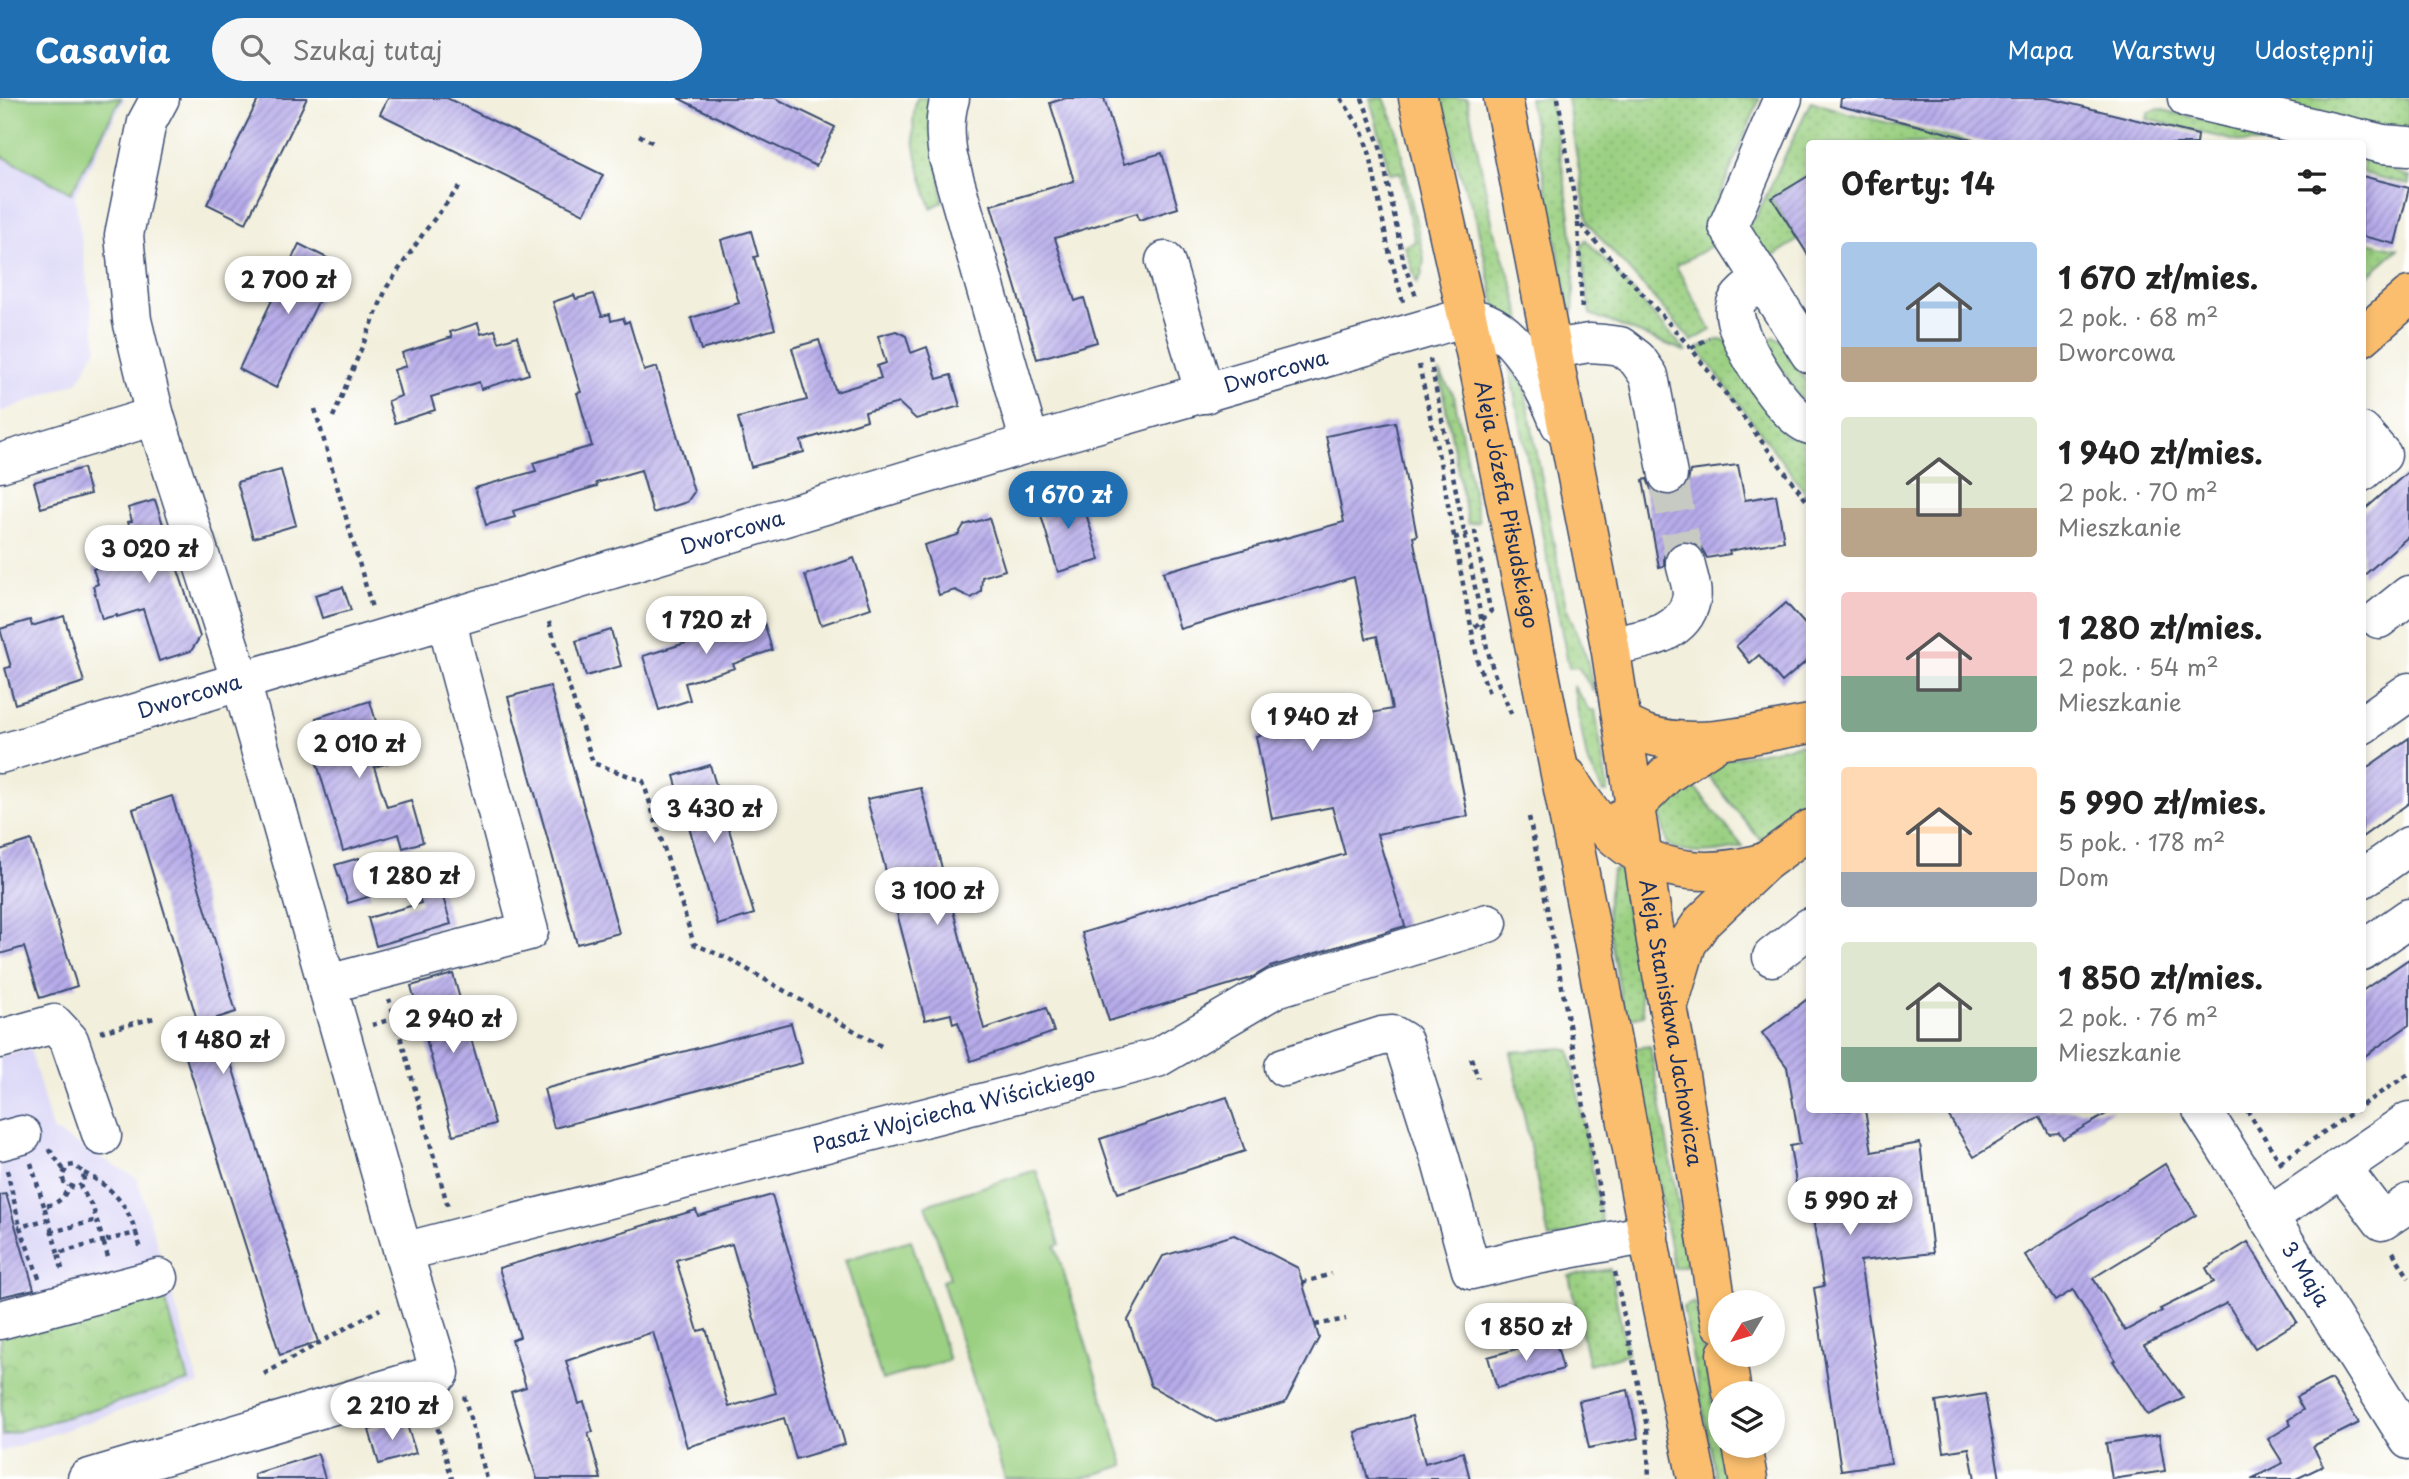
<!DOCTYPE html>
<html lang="pl">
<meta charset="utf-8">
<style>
:root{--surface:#fff;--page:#f6f6f6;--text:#222;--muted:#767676;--accent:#1f6fb2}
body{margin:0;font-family:"Playpen Sans",sans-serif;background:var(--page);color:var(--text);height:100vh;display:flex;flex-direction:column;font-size:26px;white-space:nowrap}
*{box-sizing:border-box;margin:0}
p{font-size:23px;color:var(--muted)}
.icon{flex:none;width:38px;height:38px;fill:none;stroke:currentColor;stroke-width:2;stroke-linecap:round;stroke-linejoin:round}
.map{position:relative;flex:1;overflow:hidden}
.panel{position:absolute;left:1806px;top:42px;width:560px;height:973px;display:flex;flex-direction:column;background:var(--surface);border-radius:7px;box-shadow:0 4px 10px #0003}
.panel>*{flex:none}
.needle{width:46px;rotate:232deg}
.fabs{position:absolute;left:1708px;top:1192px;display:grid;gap:14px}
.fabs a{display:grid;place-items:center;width:77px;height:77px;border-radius:50%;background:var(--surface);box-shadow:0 4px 10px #0003;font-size:35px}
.price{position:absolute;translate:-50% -60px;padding:0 16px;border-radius:24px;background:#fff;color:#222;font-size:23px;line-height:46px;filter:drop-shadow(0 2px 4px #0008)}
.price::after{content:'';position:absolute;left:50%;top:42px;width:21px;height:16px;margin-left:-10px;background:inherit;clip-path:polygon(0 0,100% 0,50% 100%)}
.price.selected{background:var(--accent);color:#fff}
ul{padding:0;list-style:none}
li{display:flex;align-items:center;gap:21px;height:175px;padding:0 35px}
li span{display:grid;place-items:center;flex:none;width:196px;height:140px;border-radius:7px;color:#555}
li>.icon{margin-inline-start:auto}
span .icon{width:84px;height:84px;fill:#fffc;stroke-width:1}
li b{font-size:30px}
h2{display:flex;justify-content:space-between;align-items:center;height:84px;padding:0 35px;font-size:30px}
header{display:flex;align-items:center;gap:42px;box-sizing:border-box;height:98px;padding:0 35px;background:var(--accent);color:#fff}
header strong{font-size:33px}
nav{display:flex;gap:38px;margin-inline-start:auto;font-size:24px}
.search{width:490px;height:63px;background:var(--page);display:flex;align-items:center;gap:18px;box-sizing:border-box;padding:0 24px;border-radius:38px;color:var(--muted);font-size:26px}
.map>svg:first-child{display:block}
.built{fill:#dad6f7}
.grass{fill:url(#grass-dots);stroke:#5b8070;stroke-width:2}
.park{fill:url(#park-crowns);stroke:#5b8070;stroke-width:2}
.pitch{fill:#9bd082;stroke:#5b8070;stroke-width:2}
.building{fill:url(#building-hatch);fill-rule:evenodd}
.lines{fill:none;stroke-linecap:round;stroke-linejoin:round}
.minor-tunnel{stroke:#c7c9c3;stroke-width:38;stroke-dasharray:38 19;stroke-linecap:butt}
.minor-casing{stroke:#3b4c71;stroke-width:41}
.major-casing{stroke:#3b4c71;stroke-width:41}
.path{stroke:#3b4c71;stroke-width:4.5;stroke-dasharray:5 5;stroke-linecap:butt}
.minor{stroke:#fff;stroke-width:38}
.major{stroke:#fabe6e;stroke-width:38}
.labels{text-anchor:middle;stroke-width:6;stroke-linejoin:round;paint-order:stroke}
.street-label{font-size:21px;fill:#1b2f5e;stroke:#fff}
</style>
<header>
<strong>Casavia</strong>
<div class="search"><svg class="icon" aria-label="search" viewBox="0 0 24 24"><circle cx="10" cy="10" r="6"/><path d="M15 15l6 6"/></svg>Szukaj tutaj</div>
<nav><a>Mapa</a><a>Warstwy</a><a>Udostępnij</a></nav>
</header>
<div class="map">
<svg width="2409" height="1381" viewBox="0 0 2409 1381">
<defs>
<pattern id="grass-dots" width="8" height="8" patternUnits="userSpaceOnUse" patternTransform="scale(1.75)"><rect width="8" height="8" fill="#9bd082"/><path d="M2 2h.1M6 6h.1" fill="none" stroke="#85b373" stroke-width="1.8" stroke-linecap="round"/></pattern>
<pattern id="park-crowns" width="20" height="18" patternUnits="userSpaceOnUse" patternTransform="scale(1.75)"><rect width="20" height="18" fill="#9bd082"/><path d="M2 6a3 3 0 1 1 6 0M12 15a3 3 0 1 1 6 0" fill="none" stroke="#85b373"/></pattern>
<pattern id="building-hatch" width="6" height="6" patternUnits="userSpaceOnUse" patternTransform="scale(1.75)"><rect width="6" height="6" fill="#b7acea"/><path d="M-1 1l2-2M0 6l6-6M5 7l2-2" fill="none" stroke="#948cc1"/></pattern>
</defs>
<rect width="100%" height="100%" fill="#fff"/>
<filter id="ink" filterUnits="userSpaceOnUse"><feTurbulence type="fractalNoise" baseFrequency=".0143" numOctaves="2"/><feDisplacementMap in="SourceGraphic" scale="14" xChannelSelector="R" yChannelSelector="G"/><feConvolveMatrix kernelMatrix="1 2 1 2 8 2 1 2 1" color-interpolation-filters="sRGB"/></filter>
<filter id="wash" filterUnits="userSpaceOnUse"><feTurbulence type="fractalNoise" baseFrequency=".00686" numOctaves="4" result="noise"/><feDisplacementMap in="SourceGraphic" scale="28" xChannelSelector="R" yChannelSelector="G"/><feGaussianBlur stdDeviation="1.57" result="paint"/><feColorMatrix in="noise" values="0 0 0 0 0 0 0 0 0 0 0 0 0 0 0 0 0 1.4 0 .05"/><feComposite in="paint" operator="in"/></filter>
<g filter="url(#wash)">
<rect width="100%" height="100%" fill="#f2efdc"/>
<g class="built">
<polygon points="0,0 125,0 75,97 97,250 78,284 0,314"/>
<polygon points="30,950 52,1032 137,1080 199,1286 0,1354 0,959"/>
</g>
<g class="grass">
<path d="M917,0H930L931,5L943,104L931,110C921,76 906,35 917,0Z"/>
<polygon points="1370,0 1384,0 1396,30 1424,161 1422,176 1417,185 1405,148 1415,144 1400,74 1390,76"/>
<polygon points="1441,0 1467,0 1494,133 1513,188 1524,233 1497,215 1475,117 1455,61"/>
<path d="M1529,0H1550C1562,71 1579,142 1573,214L1568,207Z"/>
<polygon points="1567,0 1760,0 1720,97 1708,120 1720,143 1676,168 1711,232 1692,243 1588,126"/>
<polygon points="2260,0 2409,0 2409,39"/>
<polygon points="1811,3 1844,14 1972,45 1810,46 1809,77 1772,101 1798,142 1767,162 1746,129 1756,119"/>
<polygon points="2159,11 2300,45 2244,45 2147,21 2149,14"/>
<polygon points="2362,60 2409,79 2409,87 2363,75"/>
<polygon points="1586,142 1687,254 1590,216 1581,150"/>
<polygon points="2363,143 2398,151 2363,182 2362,143"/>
<polygon points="1774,239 1783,245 1809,288 1809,306 1802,304 1768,250 1767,243"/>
<polygon points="1717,242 1731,243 1785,337 1809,342 1809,399 1698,251"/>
<polygon points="1509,268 1524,287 1566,509 1587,561 1594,594 1578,569 1569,570"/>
<polygon points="1439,273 1454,298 1479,424 1468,426"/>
<polygon points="1573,587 1590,613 1595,612 1608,694 1603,694 1587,662"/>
<polygon points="1809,645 1809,713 1775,738 1761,743 1703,671 1731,660"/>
<path d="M1686,679L1743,749C1721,754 1685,761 1667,745L1658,705Z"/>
<polygon points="1616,770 1620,773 1644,917 1625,921 1609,832 1607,811 1612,774"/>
<polygon points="1650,948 1689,1167 1674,1170 1633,950"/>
<polygon points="1563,950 1570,953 1603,1130 1549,1141 1511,954"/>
<polygon points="1610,1171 1627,1256 1589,1267 1569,1178"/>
<polygon points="1695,1204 1726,1381 1716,1381 1683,1209"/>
</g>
<polygon class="park" points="161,1187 189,1283 2,1338 0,1234"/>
<g class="pitch">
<polygon points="0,0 121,0 71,95 0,57"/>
<polygon points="1036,1072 1060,1146 1055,1148 1124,1367 1081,1381 1005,1381 942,1183 950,1180 926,1107"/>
<polygon points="911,1142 949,1262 882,1282 845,1162"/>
</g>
<g id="blocks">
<g class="building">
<polygon points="259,0 307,0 246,125 207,106"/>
<polygon points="388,0 447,0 603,77 584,116 380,16"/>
<polygon points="678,0 775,0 835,29 816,68"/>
<polygon points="1066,0 1104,0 1124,66 1162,55 1178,110 1139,122 1137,115 1055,140 1075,203 1084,200 1097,244 1037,261 991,107 1074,83 1050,5"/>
<polygon points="1841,0 2048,0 2198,37 2197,46 1991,46 1840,8"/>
<polygon points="1810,77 1810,160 1772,100"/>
<polygon points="2362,78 2409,90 2395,146 2362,138"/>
<polygon points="751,133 758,158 754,159 775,231 701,252 691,220 739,205 721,142"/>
<polygon points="299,146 337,165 276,290 239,271"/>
<polygon points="594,196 602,218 610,216 611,223 623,220 625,225 629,223 644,273 657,269 694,394 687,404 653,415 641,372 596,385 597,388 513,413 515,419 486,427 475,390 536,373 533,365 592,348 577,295 581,294 553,204 574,197 576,201"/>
<polygon points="478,225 481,236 495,232 499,244 517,238 529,276 481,291 479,284 431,299 435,312 395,325 388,303 401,298 394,272 406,268 402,255 452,239 450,234"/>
<polygon points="896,233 906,238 911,255 927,249 937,281 951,277 960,308 916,321 899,305 865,314 867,322 801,343 804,354 751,369 738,320 807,302 792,250 819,242 836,294 881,280 877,268 886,265 878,238"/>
<polygon points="1395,324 1417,438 1413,439 1468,718 1377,736 1405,828 1270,869 1251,880 1109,923 1082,835 1345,756 1332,709 1272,721 1256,638 1392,611 1377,538 1366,541 1354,479 1180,531 1163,474 1344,424 1326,338"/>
<polygon points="1738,367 1745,402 1776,397 1784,443 1729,453 1730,456 1707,460 1701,449 1692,443 1681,443 1670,448 1664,458 1664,468 1659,469 1643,382 1647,381 1651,391 1660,397 1671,399 1683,393 1688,385 1690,373"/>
<polygon points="83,370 90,396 41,410 34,384"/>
<polygon points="281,372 296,427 253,440 237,384"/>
<polygon points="2409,373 2409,438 2362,479 2362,414"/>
<polygon points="1079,392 1100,462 1058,474 1037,404"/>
<polygon points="155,402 200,539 191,553 159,563 143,511 117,519 117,517 102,521 93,488 98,486 93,471 103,467 101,462 136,451 128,424 132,423 128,410"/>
<polygon points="989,420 1005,472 982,479 981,494 971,500 955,492 939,497 924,447 958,437 964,427"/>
<polygon points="854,460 871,510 821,527 805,477"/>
<polygon points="343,489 351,512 322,520 315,497"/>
<polygon points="1786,505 1810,532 1810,560 1782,584 1759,557 1750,565 1736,548"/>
<polygon points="760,510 772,552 733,566 735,570 685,585 690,602 659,612 643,558 709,538 706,526"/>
<polygon points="64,518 84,584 15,606 5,570 11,569 0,531 30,522 32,528"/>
<polygon points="611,532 621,568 586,578 576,543"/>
<polygon points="550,588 619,835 577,846 508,599"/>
<polygon points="370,603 388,665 374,669 387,709 411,702 423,744 403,750 399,736 343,753 308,635 319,632 316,620"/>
<polygon points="2409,640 2409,705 2362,739 2362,673"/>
<polygon points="710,667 754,816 718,827 674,678"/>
<polygon points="921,690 984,931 1046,910 1054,934 971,963 958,924 953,926 951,916 925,922 867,701"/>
<polygon points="172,698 236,914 217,920 318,1244 280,1257 178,934 198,925 133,711"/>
<polygon points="31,742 77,888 40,900 24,849 0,856 0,752"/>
<polygon points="359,760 371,798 348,805 335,767"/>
<polygon points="433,766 451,826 376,848 368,820 421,805 412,775"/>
<polygon points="2409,861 2409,927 2362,960 2362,893"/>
<polygon points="453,876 495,1026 453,1037 411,888"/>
<polygon points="1810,899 1810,1012 1865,1012 1872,1054 1920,1045 1933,1155 1860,1163 1891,1365 1841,1372 1814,1190 1824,1188 1811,1108 1800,1110 1790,1048 1800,1046 1787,969 1762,935"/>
<polygon points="791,925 802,965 554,1030 544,991"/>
<polygon points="1227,999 1245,1053 1118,1095 1100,1041"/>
<polygon points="1945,1012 2113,1012 2063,1041 2059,1035 2049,1036 2040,1019 1974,1059"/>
<polygon points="2165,1066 2196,1117 2093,1180 2125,1233 2162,1213 2160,1211 2214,1184 2206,1170 2248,1144 2297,1224 2255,1250 2227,1205 2144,1247 2184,1300 2148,1317 2113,1263 2115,1262 2073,1192 2055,1203 2025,1157"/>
<polygon points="6,1096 34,1191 0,1199 0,1097"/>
<path d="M772,1097L845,1346L796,1361L784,1320L687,1349L653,1234L566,1263L579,1306L584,1304L593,1334L588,1335L601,1381H537L511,1294L526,1289L512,1242L520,1239L499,1170L696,1112L698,1118ZM732,1146L776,1295L729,1309L706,1231L698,1233L676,1162Z"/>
<polygon points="1234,1137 1298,1170 1319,1240 1285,1305 1216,1324 1151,1288 1128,1222 1163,1158"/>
<polygon points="1555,1240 1563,1271 1497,1290 1488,1259"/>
<polygon points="2331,1281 2359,1325 2313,1348 2323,1368 2296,1381 2251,1381 2283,1365 2268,1341 2291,1327 2288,1322 2303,1312 2296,1299"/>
<polygon points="1628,1292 1638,1340 1589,1350 1579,1303"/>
<polygon points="1985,1296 2000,1381 1975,1381 1969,1350 1944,1354 1936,1304"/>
<polygon points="1412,1318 1425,1365 1463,1354 1470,1381 1368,1381 1355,1334"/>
<polygon points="405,1321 416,1355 379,1366 369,1332"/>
<polygon points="2159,1337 2165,1373 2112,1381 2106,1345"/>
<polygon points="318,1356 325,1381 255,1381 254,1376"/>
</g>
</g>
</g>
<g filter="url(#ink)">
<use href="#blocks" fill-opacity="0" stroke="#3b4c71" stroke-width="2"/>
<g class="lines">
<polyline class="minor-tunnel" points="1668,377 1685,464"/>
<defs>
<g id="minor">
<path d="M950,0C944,20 945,38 948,59L1030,345"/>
<polyline points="1783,0 1728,128 1810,256"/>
<polyline points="2187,0 2383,46 2409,48"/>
<polyline points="1165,163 1205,296"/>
<path d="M1762,183C1753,189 1737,197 1735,209C1730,235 1785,321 1810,327"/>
<polyline points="1554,251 1589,245 1604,246 1620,248 1637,261 1649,278 1668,377"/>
<polyline points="2362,334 2382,357 2362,374"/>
<polyline points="0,365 155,318"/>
<polyline points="2379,521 2409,497"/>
<path d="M1610,548C1640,542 1683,539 1691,502C1694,492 1687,475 1685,464"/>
<polyline points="2362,627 2409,594"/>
<path id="s1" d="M0,656L1030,345L1425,231C1438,228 1454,221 1467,221C1513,219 1546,292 1560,326"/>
<polyline points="2362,781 2409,748"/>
<polyline points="2362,853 2409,820"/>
<polyline points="1772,859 1810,829"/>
<polyline points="327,889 343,882 529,833 453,549 447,521"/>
<polyline points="0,941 54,926 69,942 102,1038"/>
<polyline points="1284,969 1382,938 1393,937 1403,943 1440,1060 1471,1172 1531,1158 1649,1136"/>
<path id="s2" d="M2202,1012L2409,1342"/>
<polyline points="0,1043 22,1037"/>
<polyline points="2341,1069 2382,1123 2409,1105"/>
<polyline points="2268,1119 2409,1023"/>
<path id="s3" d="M403,1154L1157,960L1276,890L1488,825"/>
<polyline points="0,1222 159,1180"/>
<polyline points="87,1381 440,1275 403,1154 241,584 155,318 132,222 124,137 147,24 160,0"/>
</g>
<g id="major">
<path id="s4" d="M1418,0L1480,276L1588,816L1662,1211L1697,1381"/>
<path id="s5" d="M1503,0L1610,548L1656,843L1676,952L1720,1225"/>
<polyline points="2362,239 2409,198"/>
<path d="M1623,626C1631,629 1639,634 1648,637C1700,652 1758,635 1810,626"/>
<path d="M1567,678C1613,759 1674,790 1765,764"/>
<polyline points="1623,720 1666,677 1719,642"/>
<polyline points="1670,903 1687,846 1702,824 1765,764 1810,731"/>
<polyline points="1726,1256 1732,1295"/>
<polyline points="1742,1348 1748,1381"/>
</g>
</defs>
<use href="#minor" class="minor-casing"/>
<use href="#major" class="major-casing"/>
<g class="path">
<polyline points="1341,0 1361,31 1370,57 1388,149 1403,204"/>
<polyline points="1362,0 1381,52 1404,166 1417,201"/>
<polyline points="1558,0 1578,124 1691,250 1810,407"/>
<polyline points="639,37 655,46"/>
<polyline points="1578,125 1582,214"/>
<polyline points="1691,250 1709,240"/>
<polyline points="1430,261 1487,550 1494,575 1513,620"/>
<polyline points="1419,267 1440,364 1478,565 1490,598"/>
<polyline points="315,311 372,510"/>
<polyline points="333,319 387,189 425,133 460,88"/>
<polyline points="1454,440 1475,434 1489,506 1491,513 1473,531"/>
<polyline points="549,524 593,665 643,683 694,846 729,861 881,948"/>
<path d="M1529,719C1556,851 1579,982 1603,1114"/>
<polyline points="395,920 448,1109"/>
<polyline points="372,927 395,920 389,901"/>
<polyline points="100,934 154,920"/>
<polyline points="1471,960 1478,980"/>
<polyline points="2362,1007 2409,976"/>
<polyline points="2247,1012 2284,1070"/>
<polyline points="49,1051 64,1072"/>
<polyline points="2280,1064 2356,1012"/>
<polyline points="31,1065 44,1108"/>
<polyline points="7,1072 20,1129"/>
<path d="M84,1075C111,1088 127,1106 136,1135"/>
<path d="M52,1134L44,1108C57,1107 64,1100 69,1088"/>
<polyline points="2393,1154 2409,1180"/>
<polyline points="58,1155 52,1134 97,1122"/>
<polyline points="108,1159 103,1143 136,1135 141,1151"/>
<polyline points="62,1171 58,1155 103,1143 93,1110 80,1088 74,1090 64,1084 62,1078 68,1068 74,1067 83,1074 84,1083 80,1088"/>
<polyline points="1615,1174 1647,1329 1649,1381"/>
<polyline points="39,1180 20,1129 48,1121"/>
<polyline points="1302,1185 1331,1176"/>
<polyline points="1315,1227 1346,1221"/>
<polyline points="264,1276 380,1211"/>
<polyline points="464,1298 487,1381"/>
<polyline points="432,1311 452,1381"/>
</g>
<use href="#minor" class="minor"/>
<use href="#major" class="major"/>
</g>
</g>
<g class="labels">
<g class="street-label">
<text dy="7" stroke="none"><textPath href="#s1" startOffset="1332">Dworcowa</textPath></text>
<text dy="7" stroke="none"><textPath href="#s4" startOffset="416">Aleja Józefa Piłsudskiego</textPath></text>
<text dy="7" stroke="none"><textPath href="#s1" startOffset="765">Dworcowa</textPath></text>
<text dy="7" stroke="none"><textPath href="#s1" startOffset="198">Dworcowa</textPath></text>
<text dy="7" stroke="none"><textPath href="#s5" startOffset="940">Aleja Stanisława Jachowicza</textPath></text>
<text dy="7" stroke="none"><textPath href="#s3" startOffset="569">Pasaż Wojciecha Wiścickiego</textPath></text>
<text dy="7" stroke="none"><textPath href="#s2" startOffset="194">3 Maja</textPath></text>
</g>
</g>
</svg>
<div class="fabs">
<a><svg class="needle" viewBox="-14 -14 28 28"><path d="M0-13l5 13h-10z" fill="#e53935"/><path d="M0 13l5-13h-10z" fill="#767676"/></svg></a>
<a><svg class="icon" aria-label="layers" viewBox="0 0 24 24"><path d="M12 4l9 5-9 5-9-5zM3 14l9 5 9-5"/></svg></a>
</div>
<b class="price" style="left:288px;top:218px">2 700 zł</b>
<b class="price selected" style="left:1068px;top:433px">1 670 zł</b>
<b class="price" style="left:149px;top:487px">3 020 zł</b>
<b class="price" style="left:706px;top:558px">1 720 zł</b>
<b class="price" style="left:1312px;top:655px">1 940 zł</b>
<b class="price" style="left:359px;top:682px">2 010 zł</b>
<b class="price" style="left:714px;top:747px">3 430 zł</b>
<b class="price" style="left:414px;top:814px">1 280 zł</b>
<b class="price" style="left:937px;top:829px">3 100 zł</b>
<b class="price" style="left:453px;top:957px">2 940 zł</b>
<b class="price" style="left:223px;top:978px">1 480 zł</b>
<b class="price" style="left:1850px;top:1139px">5 990 zł</b>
<b class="price" style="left:1526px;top:1265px">1 850 zł</b>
<b class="price" style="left:392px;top:1344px">2 210 zł</b>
<section class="panel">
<h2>Oferty: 14<svg class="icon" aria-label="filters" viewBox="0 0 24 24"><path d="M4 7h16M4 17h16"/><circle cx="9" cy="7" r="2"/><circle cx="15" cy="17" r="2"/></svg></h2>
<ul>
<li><span style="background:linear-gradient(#a9c7e8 75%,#b9a48a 0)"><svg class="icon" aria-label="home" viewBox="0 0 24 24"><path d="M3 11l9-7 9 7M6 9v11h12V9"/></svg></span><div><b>1 670 zł/mies.</b><p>2 pok. · 68 m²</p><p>Dworcowa</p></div></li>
<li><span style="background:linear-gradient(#dfe7d0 65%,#b9a48a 0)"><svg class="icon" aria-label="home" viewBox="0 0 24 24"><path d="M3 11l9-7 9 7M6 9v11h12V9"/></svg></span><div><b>1 940 zł/mies.</b><p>2 pok. · 70 m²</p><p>Mieszkanie</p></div></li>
<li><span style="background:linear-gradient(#f6c9c9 60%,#7fa58c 0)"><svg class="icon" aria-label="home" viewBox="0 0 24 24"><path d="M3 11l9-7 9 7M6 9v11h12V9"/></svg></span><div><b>1 280 zł/mies.</b><p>2 pok. · 54 m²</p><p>Mieszkanie</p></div></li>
<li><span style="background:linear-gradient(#ffd9b3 75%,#9aa5b1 0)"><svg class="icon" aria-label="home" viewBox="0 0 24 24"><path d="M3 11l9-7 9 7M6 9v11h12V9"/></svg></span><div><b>5 990 zł/mies.</b><p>5 pok. · 178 m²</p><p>Dom</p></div></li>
<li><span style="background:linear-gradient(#dfe7d0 75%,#7fa58c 0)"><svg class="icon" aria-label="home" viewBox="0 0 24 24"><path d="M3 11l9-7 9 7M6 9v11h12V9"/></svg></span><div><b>1 850 zł/mies.</b><p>2 pok. · 76 m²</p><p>Mieszkanie</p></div></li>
</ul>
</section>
</div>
